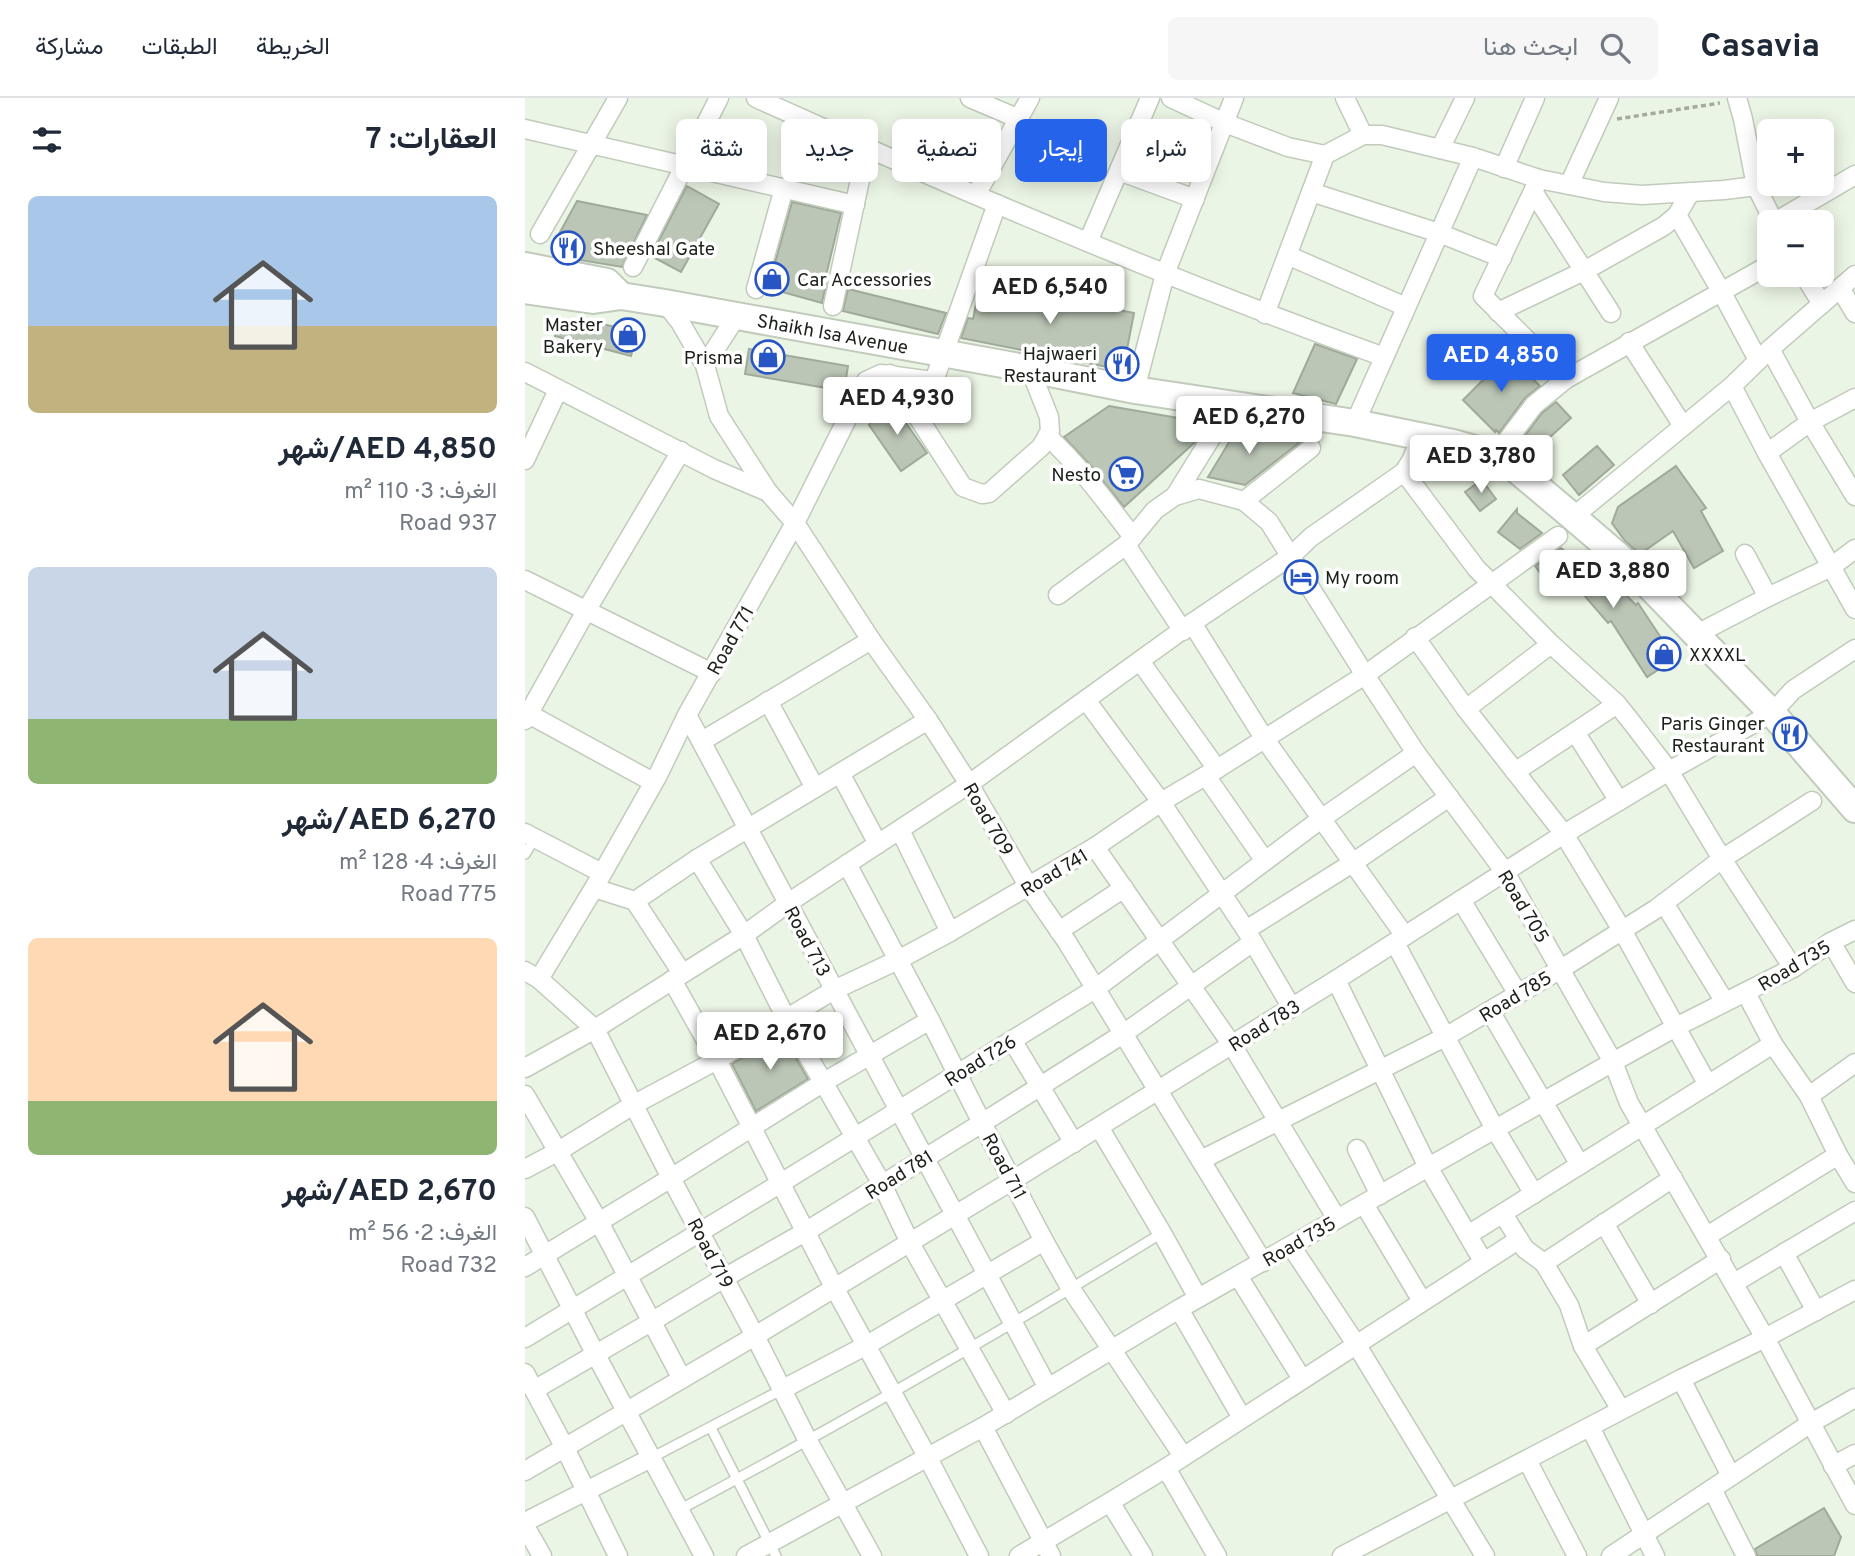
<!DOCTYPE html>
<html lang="ar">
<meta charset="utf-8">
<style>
:root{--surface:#fff;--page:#f6f6f7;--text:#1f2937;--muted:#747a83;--line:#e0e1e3;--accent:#2563eb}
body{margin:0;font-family:Overpass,Vazirmatn,sans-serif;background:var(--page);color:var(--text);direction:rtl;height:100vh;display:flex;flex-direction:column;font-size:26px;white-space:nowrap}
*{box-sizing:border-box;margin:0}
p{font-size:23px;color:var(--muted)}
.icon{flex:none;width:38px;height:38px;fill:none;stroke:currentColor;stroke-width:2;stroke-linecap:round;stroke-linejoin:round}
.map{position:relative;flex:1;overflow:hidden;direction:ltr}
.panel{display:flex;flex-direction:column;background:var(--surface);width:525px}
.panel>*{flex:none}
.top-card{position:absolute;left:21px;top:21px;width:665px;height:63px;direction:rtl;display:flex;gap:14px}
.tools{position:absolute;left:1232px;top:21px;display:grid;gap:14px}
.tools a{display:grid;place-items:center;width:77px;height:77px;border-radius:10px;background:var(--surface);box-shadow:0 4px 18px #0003;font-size:35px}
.price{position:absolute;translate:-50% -60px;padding:0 16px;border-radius:7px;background:#fff;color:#222;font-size:23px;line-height:46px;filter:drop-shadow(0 2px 4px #0008)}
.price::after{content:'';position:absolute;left:50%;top:42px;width:21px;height:16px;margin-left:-10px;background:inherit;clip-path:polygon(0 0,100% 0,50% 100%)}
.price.current{background:var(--accent);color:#fff}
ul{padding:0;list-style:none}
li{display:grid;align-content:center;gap:14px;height:371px;padding:0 28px}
li span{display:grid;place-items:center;height:217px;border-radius:10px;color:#555}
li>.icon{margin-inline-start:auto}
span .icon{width:126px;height:126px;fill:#fffc;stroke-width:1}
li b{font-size:30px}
h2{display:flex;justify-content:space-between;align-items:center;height:84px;padding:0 28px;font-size:30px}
.chip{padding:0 24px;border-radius:10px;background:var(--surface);box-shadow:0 4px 18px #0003;font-size:24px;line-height:63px}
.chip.current{background:var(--accent);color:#fff}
header{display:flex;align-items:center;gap:42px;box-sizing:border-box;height:98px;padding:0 35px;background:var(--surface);border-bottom:2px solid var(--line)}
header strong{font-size:33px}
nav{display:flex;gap:38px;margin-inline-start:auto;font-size:24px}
.search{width:490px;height:63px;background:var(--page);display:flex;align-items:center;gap:18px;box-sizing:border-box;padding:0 24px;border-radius:10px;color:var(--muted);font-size:26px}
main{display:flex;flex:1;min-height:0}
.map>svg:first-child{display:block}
.building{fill:#bbc6b6;stroke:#a0aa9b;stroke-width:2}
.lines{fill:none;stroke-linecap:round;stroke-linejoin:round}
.lane-casing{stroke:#c0cbbb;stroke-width:12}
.street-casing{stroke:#c0cbbb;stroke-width:21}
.secondary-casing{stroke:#c0cbbb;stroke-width:30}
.path{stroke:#a3ab9e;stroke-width:3.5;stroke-dasharray:5 3.5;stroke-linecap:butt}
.lane{stroke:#fff;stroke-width:9}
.street{stroke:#fff;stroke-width:18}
.secondary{stroke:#fff;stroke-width:26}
.labels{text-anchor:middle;stroke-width:7;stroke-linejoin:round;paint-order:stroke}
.poi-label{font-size:19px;fill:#1c201a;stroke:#fff;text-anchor:end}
.street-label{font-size:19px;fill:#1c201a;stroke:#fff}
</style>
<header>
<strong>Casavia</strong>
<div class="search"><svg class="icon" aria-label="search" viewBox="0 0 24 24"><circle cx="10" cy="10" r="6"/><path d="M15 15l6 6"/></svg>ابحث هنا</div>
<nav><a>الخريطة</a><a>الطبقات</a><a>مشاركة</a></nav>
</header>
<main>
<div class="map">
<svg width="1330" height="1458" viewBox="0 0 1330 1458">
<rect width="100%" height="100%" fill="#ebf5e5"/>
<g class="building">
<polygon points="162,88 194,106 156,174 126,158"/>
<polygon points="52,103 122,117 97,169 55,162 60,147 34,136"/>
<polygon points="267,104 316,115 299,186 301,186 297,205 243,190"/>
<polygon points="456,184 609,215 598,272 436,240 443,220 448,221"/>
<polygon points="323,191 421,215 413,236 318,213"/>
<polygon points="56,221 112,234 106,258 30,238 34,224 43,227 44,223 54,226"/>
<polygon points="790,246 832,261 811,306 768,295"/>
<polygon points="224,251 323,268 319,293 220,276"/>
<polygon points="983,257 1015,288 1000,300 974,335 971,332 970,334 938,302"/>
<polygon points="364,301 402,355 376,373 344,327"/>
<polygon points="1031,304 1046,320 1002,360 990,351 1017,315"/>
<polygon points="584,308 682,325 670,344 599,409 565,367 539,339"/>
<polygon points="712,331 775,344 720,387 683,379"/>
<polygon points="1072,348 1089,367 1054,397 1038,377"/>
<polygon points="1151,368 1181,410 1176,413 1198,453 1169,470 1148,433 1115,456 1100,443 1087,425 1093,409"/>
<polygon points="957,382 971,401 955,413 940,394"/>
<polygon points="992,411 992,415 1017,435 995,451 973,434"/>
<polygon points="1036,450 1072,480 1079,475 1111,507 1113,505 1150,561 1122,579 1086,523 1083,525 1040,475 1025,488 1010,468"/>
<polygon points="257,936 283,981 231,1013 207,966"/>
<polygon points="1299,1410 1316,1439 1309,1458 1232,1458 1230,1451"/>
</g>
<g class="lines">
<defs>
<g id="lane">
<polyline points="0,756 10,740"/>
<polyline points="186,1330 251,1458"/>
<polyline points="126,1360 258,1291"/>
<path d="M154,1412C318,1325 479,1232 637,1135"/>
</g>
<g id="street">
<path d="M231,0C312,36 392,73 474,107C601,161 729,212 859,259"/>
<polyline points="445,0 492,20"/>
<polyline points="646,0 700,25 763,49 800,57"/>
<polyline points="820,0 838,37"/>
<polyline points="1212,0 1218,21 1231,88"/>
<polyline points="0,31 330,107"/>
<polyline points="915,51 940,0"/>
<polyline points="800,57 838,37 857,37 948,59 1014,81 1079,94 1117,97 1199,92 1231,88 1249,124"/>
<polyline points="979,70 1010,0"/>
<polyline points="594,73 670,101"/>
<polyline points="1014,81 958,198 1041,281"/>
<polyline points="1044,87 1084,0"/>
<polyline points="786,94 914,135 977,160"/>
<polyline points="1009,95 1086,215"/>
<polyline points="451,97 505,0"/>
<polyline points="1152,117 1196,193 1233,262"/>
<polyline points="1250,124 1330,77"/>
<polyline points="15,136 93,0"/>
<polyline points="563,144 625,0"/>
<polyline points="762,157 881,209"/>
<polyline points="108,169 194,0"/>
<polyline points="1279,177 1297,206"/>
<polyline points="1315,190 1330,215"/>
<polyline points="231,191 259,90"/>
<polyline points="140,205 155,224 180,267 194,318 243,394 270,425 346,542 403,622 444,686 504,789 542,844 738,1164"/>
<polyline points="308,208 342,49"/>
<polyline points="973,214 1059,173 1139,128 1152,117 1165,95"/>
<polyline points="740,216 800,57"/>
<polyline points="1104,244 1158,328"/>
<polyline points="1245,251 1285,324 1330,398"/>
<polyline points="180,267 211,219"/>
<polyline points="0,274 189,371 243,394"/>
<polyline points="365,276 438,389 457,396 464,395 516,349 525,334 524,319 505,271"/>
<polyline points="1207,288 1242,355 1330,511"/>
<polyline points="610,292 640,176 709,0"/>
<polyline points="830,325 948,59"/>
<path d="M522,338C555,368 581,404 608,439"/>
<polyline points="1242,355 1285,324 1330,300"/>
<polyline points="971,357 1009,307 1041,281 1244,167"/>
<polyline points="0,362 33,292"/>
<polyline points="879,374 951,470 1026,546 1092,606 1108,626 1144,673 1197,761 1268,870"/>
<polyline points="650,398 694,327"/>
<polyline points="719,403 744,424 840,577 891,655 980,774 1088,964 1104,1005 1240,1240 1330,1407"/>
<polyline points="1048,419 1207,288 1245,251 1330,177"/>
<polyline points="601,447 658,533"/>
<polyline points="1220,456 1243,499"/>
<polyline points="0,482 187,575"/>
<polyline points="533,497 601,447 630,412 650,398 674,391 719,403 786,350"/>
<polyline points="667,525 739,640 880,838"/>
<polyline points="1170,537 1243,499 1306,469 1330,451"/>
<polyline points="890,539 941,611 1039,736 1097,832 1183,987"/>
<polyline points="615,563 692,671"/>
<polyline points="561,602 636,704 721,832 767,910"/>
<polyline points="243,603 290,690"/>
<polyline points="941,611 1026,546"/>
<polyline points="0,614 128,684"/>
<polyline points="162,617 523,1290"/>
<polyline points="0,622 61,513 156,353"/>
<polyline points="1050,634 1094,703"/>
<polyline points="177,643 346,542"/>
<polyline points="990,674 1092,606"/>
<polyline points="315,675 353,746"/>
<polyline points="681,678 740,763"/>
<polyline points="375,732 425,834"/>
<polyline points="0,735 77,775"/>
<polyline points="570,749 707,947 812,1121"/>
<polyline points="172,761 219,837 261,920 357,1086 385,1145 481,1316"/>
<polyline points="322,766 405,922 457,1025 519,1143 546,1191 658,1358"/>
<polyline points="69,790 110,803 157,875"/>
<polyline points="936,802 993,896"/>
<polyline points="110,803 172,761 403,622"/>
<polyline points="1139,805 1200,904"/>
<polyline points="721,832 829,764 924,699"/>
<polyline points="534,833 599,790"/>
<polyline points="1306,844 1330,885"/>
<polyline points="870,845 970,1031 1009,1096"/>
<polyline points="0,873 14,881 70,931 146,1080 230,1238 283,1343 347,1458"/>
<polyline points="14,881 69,790 133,677 162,617 270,425 341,283 356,276 407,283 410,280 472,106"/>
<polyline points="147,882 192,962 309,1189 403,1360 454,1458"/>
<polyline points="811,882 903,1069 958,1163"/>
<polyline points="1221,895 1248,946 1284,998 1313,1057 1330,1085"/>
<polyline points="965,913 1055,1067"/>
<polyline points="487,942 549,1045"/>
<polyline points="0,970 70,931 219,837 263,805 444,686 667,525 766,458 786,439 879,374 886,363 897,338"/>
<polyline points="0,997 74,1124 157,1281"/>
<polyline points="1284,998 1330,965"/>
<polyline points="574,1029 637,1135 673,1200"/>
<polyline points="832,1051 855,1097"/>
<polyline points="676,1062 920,939 1036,871 1131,811 1197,761 1287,703"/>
<polyline points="0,1071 32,1054 108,1007 192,962 309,892 373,862 425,834 570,749 636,704 692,671 840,577 1033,438"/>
<polyline points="839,1106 897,1203"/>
<polyline points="978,1116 1000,1151 1019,1165 1044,1207 1058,1248 1096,1312"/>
<polyline points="0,1119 71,1257 179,1458"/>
<polyline points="1079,1125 1126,1206"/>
<polyline points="943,1137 1248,946"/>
<polyline points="1182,1138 1313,1057"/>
<polyline points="766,1148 831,1246 960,1458"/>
<polyline points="1259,1155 1291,1213"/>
<polyline points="1019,1165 1148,1080"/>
<polyline points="0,1169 146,1080 299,984 405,922"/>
<polyline points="713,1178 777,1281"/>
<polyline points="1209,1185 1330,1113"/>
<polyline points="654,1211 717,1320"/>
<polyline points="0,1240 256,1085 570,891 796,721 891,655"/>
<polyline points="1058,1248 1196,1161"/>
<polyline points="0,1275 40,1350 93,1458"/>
<polyline points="1156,1281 1206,1378"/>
<polyline points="258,1291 342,1247 519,1143"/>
<polyline points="9,1292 126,1224 199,1180 280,1134 457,1025 598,936 728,844"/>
<polyline points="458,1329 526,1458"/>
<polyline points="1065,1329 1130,1458"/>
<polyline points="1002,1362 1052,1458"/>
<polyline points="1308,1368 1330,1356"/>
<polyline points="641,1370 692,1458"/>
<polyline points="0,1373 230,1238 488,1082 811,882 1039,736 1144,673 1247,615 1268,592 1330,551"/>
<polyline points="1187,1391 1221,1458"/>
<polyline points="585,1404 618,1458"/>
<polyline points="0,1424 126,1360"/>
<polyline points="0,1428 17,1458"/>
<polyline points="221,1458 458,1329 654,1211 1088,964 1151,929 1268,870 1306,844 1330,832"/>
<polyline points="494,1458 585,1404 641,1370 993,1142"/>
<polyline points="817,1458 1156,1281 1240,1240 1330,1192"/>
<polyline points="1086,1458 1286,1325 1330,1300"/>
</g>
<g id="secondary">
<polyline points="0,168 82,184 96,198"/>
<path id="s1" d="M0,192L68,202L96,198L140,205L505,271L610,292L830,325L928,345L971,357L986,367L1048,419L1105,468L1247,615L1330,711"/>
</g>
</defs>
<use href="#lane" class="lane-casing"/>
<use href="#street" class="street-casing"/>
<use href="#secondary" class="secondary-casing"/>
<polyline class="path" points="1092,21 1195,5"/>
<use href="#lane" class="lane"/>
<use href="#street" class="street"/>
<use href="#secondary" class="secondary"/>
</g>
<defs>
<symbol id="restaurant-ring" viewBox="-11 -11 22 22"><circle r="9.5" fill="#fff" stroke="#2755c3" stroke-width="1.5"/><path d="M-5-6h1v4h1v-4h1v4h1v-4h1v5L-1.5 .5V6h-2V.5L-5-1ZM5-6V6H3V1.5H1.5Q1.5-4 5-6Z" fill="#2755c3"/></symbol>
<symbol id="shop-ring" viewBox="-11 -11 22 22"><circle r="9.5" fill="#fff" stroke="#2755c3" stroke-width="1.5"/><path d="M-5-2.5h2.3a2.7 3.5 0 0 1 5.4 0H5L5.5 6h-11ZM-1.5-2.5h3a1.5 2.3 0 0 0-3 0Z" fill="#2755c3"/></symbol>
<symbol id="supermarket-ring" viewBox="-11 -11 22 22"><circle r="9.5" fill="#fff" stroke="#2755c3" stroke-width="1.5"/><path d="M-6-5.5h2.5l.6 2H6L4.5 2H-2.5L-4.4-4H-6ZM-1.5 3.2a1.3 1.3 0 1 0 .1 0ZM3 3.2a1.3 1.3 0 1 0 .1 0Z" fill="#2755c3"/></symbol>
<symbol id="hotel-ring" viewBox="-11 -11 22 22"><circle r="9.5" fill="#fff" stroke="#2755c3" stroke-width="1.5"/><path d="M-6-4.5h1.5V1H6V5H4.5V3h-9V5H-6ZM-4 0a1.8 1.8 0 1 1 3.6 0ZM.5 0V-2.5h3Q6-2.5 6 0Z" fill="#2755c3"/></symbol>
</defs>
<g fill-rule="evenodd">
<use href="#restaurant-ring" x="24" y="131" width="38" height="38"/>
<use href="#shop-ring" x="228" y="162" width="38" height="38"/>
<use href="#shop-ring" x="84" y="218" width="38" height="38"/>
<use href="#shop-ring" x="224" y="240" width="38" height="38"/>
<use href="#restaurant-ring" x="578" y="247" width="38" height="38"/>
<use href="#supermarket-ring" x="582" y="357" width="38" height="38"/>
<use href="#hotel-ring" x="757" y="460" width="38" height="38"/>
<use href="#shop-ring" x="1120" y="537" width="38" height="38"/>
<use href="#restaurant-ring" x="1246" y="617" width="38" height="38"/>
</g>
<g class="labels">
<g class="poi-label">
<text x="68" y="157" text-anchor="start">Sheeshal Gate</text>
<text x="272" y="188" text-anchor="start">Car Accessories</text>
<text x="78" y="233">Master<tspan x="78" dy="22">Bakery</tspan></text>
<text x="572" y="262">Hajwaeri<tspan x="572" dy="22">Restaurant</tspan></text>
<text x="218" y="266">Prisma</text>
<text x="576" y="383">Nesto</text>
<text x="800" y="486" text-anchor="start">My room</text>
<text x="1164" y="563" text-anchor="start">XXXXL</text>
<text x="1240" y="632">Paris Ginger<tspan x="1240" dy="22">Restaurant</tspan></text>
</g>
<g class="street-label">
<text dy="7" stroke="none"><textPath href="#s1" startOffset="312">Shaikh Isa Avenue</textPath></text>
<text transform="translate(205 542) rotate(-61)" y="7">Road 771</text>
<text transform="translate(464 721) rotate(60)" y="7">Road 709</text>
<text transform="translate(529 774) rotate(-31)" y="7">Road 741</text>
<text transform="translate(999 808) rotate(59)" y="7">Road 705</text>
<text transform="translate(283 843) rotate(62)" y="7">Road 713</text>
<text transform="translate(1269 867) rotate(-31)" y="7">Road 735</text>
<text transform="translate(990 898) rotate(-31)" y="7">Road 785</text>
<text transform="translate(739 927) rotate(-32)" y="7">Road 783</text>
<text transform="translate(455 962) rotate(-32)" y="7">Road 726</text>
<text transform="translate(480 1068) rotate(62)" y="7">Road 711</text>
<text transform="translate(374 1076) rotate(-32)" y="7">Road 781</text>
<text transform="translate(774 1143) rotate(-30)" y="7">Road 735</text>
<text transform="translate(186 1155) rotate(62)" y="7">Road 719</text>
</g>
</g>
</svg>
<div class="tools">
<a>+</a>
<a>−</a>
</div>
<b class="price" style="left:525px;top:228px">AED 6,540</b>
<b class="price current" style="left:976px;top:296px">AED 4,850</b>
<b class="price" style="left:372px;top:339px">AED 4,930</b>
<b class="price" style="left:724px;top:358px">AED 6,270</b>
<b class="price" style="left:956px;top:397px">AED 3,780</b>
<b class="price" style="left:1088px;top:512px">AED 3,880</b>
<b class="price" style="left:245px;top:974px">AED 2,670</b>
<div class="top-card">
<a class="chip">شراء</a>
<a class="chip current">إيجار</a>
<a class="chip">تصفية</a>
<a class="chip">جديد</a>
<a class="chip">شقة</a>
</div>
</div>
<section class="panel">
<h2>العقارات: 7<svg class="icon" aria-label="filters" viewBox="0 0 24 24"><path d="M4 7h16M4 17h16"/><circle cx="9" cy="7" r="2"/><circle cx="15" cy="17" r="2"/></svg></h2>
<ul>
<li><span style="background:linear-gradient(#a9c7e8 60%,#c2b280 0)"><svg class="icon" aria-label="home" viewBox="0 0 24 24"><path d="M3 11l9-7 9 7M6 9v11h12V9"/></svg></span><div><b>AED 4,850/شهر</b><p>الغرف: 3 · 110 m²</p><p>Road 937</p></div></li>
<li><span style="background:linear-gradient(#c9d6e8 70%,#8fb573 0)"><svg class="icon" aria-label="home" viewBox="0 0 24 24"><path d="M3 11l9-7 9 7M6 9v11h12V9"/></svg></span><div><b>AED 6,270/شهر</b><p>الغرف: 4 · 128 m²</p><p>Road 775</p></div></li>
<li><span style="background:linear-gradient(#ffd9b3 75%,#8fb573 0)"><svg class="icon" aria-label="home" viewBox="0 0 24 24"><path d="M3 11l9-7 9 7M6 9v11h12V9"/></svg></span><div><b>AED 2,670/شهر</b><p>الغرف: 2 · 56 m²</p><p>Road 732</p></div></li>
</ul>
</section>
</main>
